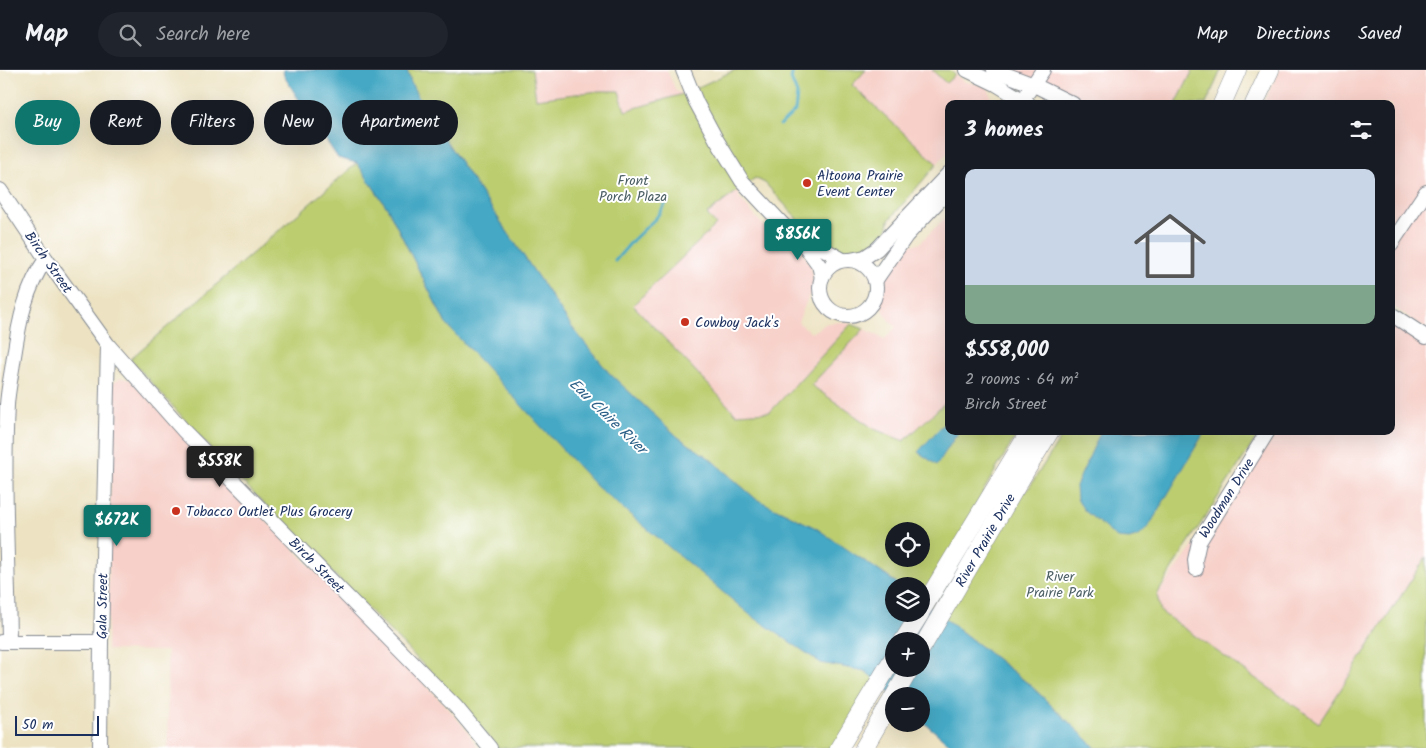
<!DOCTYPE html>
<meta charset="utf-8">
<style>
:root{--surface:#171b24;--page:#20242c;--text:#f1f3f6;--muted:#9ea1a6;--line:#363941;--accent:#0f766e}
body{margin:0;font-family:Kalam,sans-serif;background:var(--page);color:var(--text);height:100vh;display:flex;flex-direction:column;font-size:19px;white-space:nowrap}
*{box-sizing:border-box;margin:0}
p{font-size:16px;color:var(--muted)}
.icon{flex:none;width:28px;height:28px;fill:none;stroke:currentColor;stroke-width:2;stroke-linecap:round;stroke-linejoin:round}
.map{position:relative;flex:1;overflow:hidden}
.side{position:absolute;left:945px;top:30px;width:450px;height:335px;display:flex;flex-direction:column;background:var(--surface);border-radius:10px;box-shadow:0 5px 20px #0002}
.side>*{flex:none}
.hud{position:absolute;left:15px;top:30px;width:475px;height:45px;display:flex;gap:10px}
.controls{position:absolute;left:885px;top:452px;display:grid;gap:10px}
.controls a{display:grid;place-items:center;width:45px;height:45px;border-radius:50%;background:var(--surface);box-shadow:0 5px 20px #0002;font-size:25px}
.scale{position:absolute;left:15px;bottom:12px;width:84px;box-sizing:border-box;padding-left:5px;border:2px solid #1b2f5e;border-top:0;font-size:14px;line-height:18px;white-space:nowrap;color:#1b2f5e;-webkit-text-stroke:4px #fff;paint-order:stroke}
.price{position:absolute;translate:-50% -42px;padding:0 11px;border-radius:5px;background:var(--accent);color:#fff;font-size:16px;line-height:32px;filter:drop-shadow(0 1px 2px #0008)}
.price::after{content:'';position:absolute;left:50%;top:30px;width:15px;height:11px;margin-left:-8px;background:inherit;clip-path:polygon(0 0,100% 0,50% 100%)}
.price.on{background:#222;color:#fff}
ul{padding:0;list-style:none}
li{display:grid;align-content:center;gap:10px;height:265px;padding:0 20px}
li+li{border-top:1px solid var(--line)}
li span{display:grid;place-items:center;height:155px;border-radius:10px;color:#555}
li>.icon{margin-inline-start:auto}
span .icon{width:90px;height:90px;fill:#fffc;stroke-width:1}
li b{font-size:21px}
h2{display:flex;justify-content:space-between;align-items:center;height:60px;padding:0 20px;font-size:21px}
.pill{padding:0 18px;border-radius:22px;background:var(--surface);box-shadow:0 5px 20px #0002;font-size:18px;line-height:45px}
.pill.on{background:var(--accent);color:#fff}
header{display:flex;align-items:center;gap:30px;box-sizing:border-box;height:70px;padding:0 25px;background:var(--surface);border-bottom:1px solid var(--line)}
header strong{font-size:24px}
nav{display:flex;gap:28px;margin-inline-start:auto;font-size:18px}
.search{width:350px;height:45px;background:var(--page);display:flex;align-items:center;gap:12px;box-sizing:border-box;padding:0 18px;border-radius:28px;color:var(--muted);font-size:19px}
.map>svg:first-child{display:block}
.built{fill:#f7d0c9}
.green{fill:#bccd70;stroke:#6c7e67;fill-rule:evenodd}
.water{fill:#44a8c4;stroke:#306c91;fill-rule:evenodd}
.lines{fill:none;stroke-linecap:round;stroke-linejoin:round}
.stream{stroke:#44a8c4;stroke-width:3}
.minor-casing{stroke:#848990;stroke-width:16}
.major-casing{stroke:#848990;stroke-width:19}
.minor{stroke:#fff;stroke-width:14}
.major{stroke:#fff;stroke-width:18}
.poi-dot{fill:#c8321e;stroke:#fff;stroke-width:2}
.labels{text-anchor:middle;stroke-width:4;stroke-linejoin:round;paint-order:stroke}
.poi-label{font-size:14px;fill:#1b2f5e;stroke:#fff;text-anchor:start}
.park-label{font-size:14px;fill:#4b5e63;stroke:#fff}
.street-label{font-size:14px;fill:#1b2f5e;stroke:#fff}
.water-label{font-size:15px;font-style:italic;fill:#2b5f87;stroke:#fff}
</style>
<header>
<strong>Map</strong>
<div class="search"><svg class="icon" aria-label="search" viewBox="0 0 24 24"><circle cx="10" cy="10" r="6"/><path d="M15 15l6 6"/></svg>Search here</div>
<nav><a>Map</a><a>Directions</a><a>Saved</a></nav>
</header>
<div class="map">
<svg width="1426" height="678" viewBox="0 0 1426 678">
<rect width="100%" height="100%" fill="#fff"/>
<filter id="ink" filterUnits="userSpaceOnUse"><feTurbulence type="fractalNoise" baseFrequency=".02" numOctaves="2"/><feDisplacementMap in="SourceGraphic" scale="10" xChannelSelector="R" yChannelSelector="G"/><feConvolveMatrix kernelMatrix="1 2 1 2 8 2 1 2 1" color-interpolation-filters="sRGB"/></filter>
<filter id="wash" filterUnits="userSpaceOnUse"><feTurbulence type="fractalNoise" baseFrequency=".0096" numOctaves="4" result="noise"/><feDisplacementMap in="SourceGraphic" scale="20" xChannelSelector="R" yChannelSelector="G"/><feGaussianBlur stdDeviation="1.12" result="paint"/><feColorMatrix in="noise" values="0 0 0 0 0 0 0 0 0 0 0 0 0 0 0 0 0 1.4 0 .05"/><feComposite in="paint" operator="in"/></filter>
<g filter="url(#wash)">
<rect width="100%" height="100%" fill="#ede3c3"/>
<g class="built">
<polygon points="532,0 667,0 676,21 683,24 625,42 552,27 536,29"/>
<polygon points="866,0 932,0 946,13 955,5 965,12 983,15 989,20 993,34 949,34 949,81 937,94 852,15"/>
<polygon points="1012,0 1193,0 1176,34 1085,34 1061,21"/>
<polygon points="1279,0 1426,0 1426,259 1391,235 1391,34 1263,34"/>
<polygon points="739,120 739,128 777,171 792,174 805,186 811,197 813,207 813,216 798,252 811,263 827,253 842,252 851,254 770,342 736,344 633,235 716,155 706,144"/>
<polygon points="949,144 949,329 904,371 874,359 811,315 864,259 885,269 896,257 888,249 883,239 880,229 883,213 887,204 905,175 919,174"/>
<polygon points="1391,253 1426,278 1426,487 1319,653 1161,542 1157,525 1279,361 1391,361"/>
<polygon points="121,308 130,310 446,636 464,657 478,678 168,678 167,581 107,580 113,313"/>
</g>
<g class="green">
<path d="M407,0H532L536,29L599,21H619L625,41L683,24L735,0H866L852,15L937,94L889,150L887,162L866,181L852,183H842L801,159L795,146L765,113L755,108L707,144L716,155L633,235L736,344L770,342L851,254L864,259L811,315L874,359L904,371L949,329V361H1019L982,423L1027,421L1065,361H1261L1176,492L1157,525L1161,542L1319,653L1426,487V678H1096L1030,615L921,530V516H901L859,487L819,466L756,429L709,388L678,367L610,304L571,256L423,37L411,13ZM894,461H921V489H894Z"/>
<polygon points="932,0 950,0 955,5 946,13"/>
<polygon points="1193,0 1221,0 1206,34 1176,34"/>
<polygon points="357,93 388,139 446,254 821,593 865,601 877,611 838,678 497,678 457,629 224,393 130,289"/>
</g>
<g class="water">
<path d="M283,0H407L411,13L423,37L571,256L610,304L678,367L709,388L756,429L816,458L901,516H894V544H921V530L1030,615L1096,678H954L921,650V626H895L865,601L821,593L749,544L596,416L446,254L388,139L357,93L338,88L301,33L284,6ZM894,571H921V599H894Z"/>
<polygon points="949,348 949,361 959,361 937,395 918,382"/>
<polygon points="1101,361 1205,361 1148,458 1139,466 1129,469 1117,468 1084,440 1077,429 1076,416"/>
</g>
<g class="lines">
<g class="stream">
<polyline points="780,55 795,41 797,24 791,9 793,0"/>
<polyline points="615,191 633,170 656,148 669,129"/>
</g>
</g>
</g>
<g filter="url(#ink)">
<g class="lines">
<defs>
<g id="minor">
<polyline points="683,0 696,32 716,69 742,111 785,157 843,190"/>
<polyline points="967,0 996,14 1029,34"/>
<polyline points="994,0 1034,15 1073,34"/>
<polyline points="1028,22 1043,0"/>
<polyline points="0,120 46,189 108,275 184,361 456,637 490,678"/>
<polyline points="799,168 819,195 822,208"/>
<polyline points="1391,174 1426,122"/>
<polyline points="850,190 865,187 877,179 949,103"/>
<circle cx="848" cy="218" r="28"/>
<polyline points="875,211 906,166 949,120"/>
<polyline points="1391,244 1426,267"/>
<polyline points="1196,499 1195,490 1199,472 1268,361"/>
<path d="M9,571C8,493 3,413 7,335C8,319 12,302 14,286C19,252 26,217 46,189"/>
<polyline points="1,572 101,572"/>
<polyline points="100,678 101,572 108,275"/>
</g>
<g id="major">
<polyline points="1222,34 1237,0"/>
<polyline points="1254,34 1270,0"/>
<polyline points="921,541 1030,361"/>
<polyline points="903,571 920,544"/>
<polyline points="921,579 1023,405 1050,361"/>
<polyline points="839,678 894,587"/>
<polyline points="864,678 910,599"/>
</g>
</defs>
<use href="#minor" class="minor-casing"/>
<use href="#major" class="major-casing"/>
<use href="#minor" class="minor"/>
<use href="#major" class="major"/>
</g>
</g>
<g class="poi-dot">
<circle cx="807" cy="113" r="5"/>
<circle cx="685" cy="252" r="5"/>
<circle cx="176" cy="441" r="5"/>
</g>
<g class="labels">
<g class="poi-label">
<text x="817" y="110">Altoona Prairie<tspan x="817" dy="16">Event Center</tspan></text>
<text x="695" y="257">Cowboy Jack's</text>
<text x="186" y="446">Tobacco Outlet Plus Grocery</text>
</g>
<g class="park-label">
<text x="633" y="115">Front<tspan x="633" dy="16">Porch Plaza</tspan></text>
<text x="1060" y="511">River<tspan x="1060" dy="16">Prairie Park</tspan></text>
</g>
<g class="street-label">
<text transform="translate(49 192) rotate(55)" y="5">Birch Street</text>
<text transform="translate(1226 428) rotate(-58)" y="5">Woodman Drive</text>
<text transform="translate(985 470) rotate(-60)" y="5">River Prairie Drive</text>
<text transform="translate(317 495) rotate(45)" y="5">Birch Street</text>
<text transform="translate(102 536) rotate(-89)" y="5">Gala Street</text>
</g>
<g class="water-label">
<text transform="translate(608 346) rotate(44)" y="5">Eau Claire River</text>
</g>
</g>
</svg>
<div class="controls">
<a><svg class="icon" aria-label="locate" viewBox="0 0 24 24"><circle cx="12" cy="12" r="6"/><path d="M12 2v4M12 18v4M2 12h4M18 12h4"/></svg></a>
<a><svg class="icon" aria-label="layers" viewBox="0 0 24 24"><path d="M12 4l9 5-9 5-9-5zM3 14l9 5 9-5"/></svg></a>
<a>+</a>
<a>−</a>
</div>
<div class="scale">50 m</div>
<b class="price" style="left:798px;top:191px">$856K</b>
<b class="price on" style="left:220px;top:418px">$558K</b>
<b class="price" style="left:117px;top:477px">$672K</b>
<div class="hud">
<a class="pill on">Buy</a>
<a class="pill">Rent</a>
<a class="pill">Filters</a>
<a class="pill">New</a>
<a class="pill">Apartment</a>
</div>
<section class="side">
<h2>3 homes<svg class="icon" aria-label="filters" viewBox="0 0 24 24"><path d="M4 7h16M4 17h16"/><circle cx="9" cy="7" r="2"/><circle cx="15" cy="17" r="2"/></svg></h2>
<ul>
<li><span style="background:linear-gradient(#c9d6e8 75%,#7fa58c 0)"><svg class="icon" aria-label="home" viewBox="0 0 24 24"><path d="M3 11l9-7 9 7M6 9v11h12V9"/></svg></span><div><b>$558,000</b><p>2 rooms · 64 m²</p><p>Birch Street</p></div></li>
</ul>
</section>
</div>
